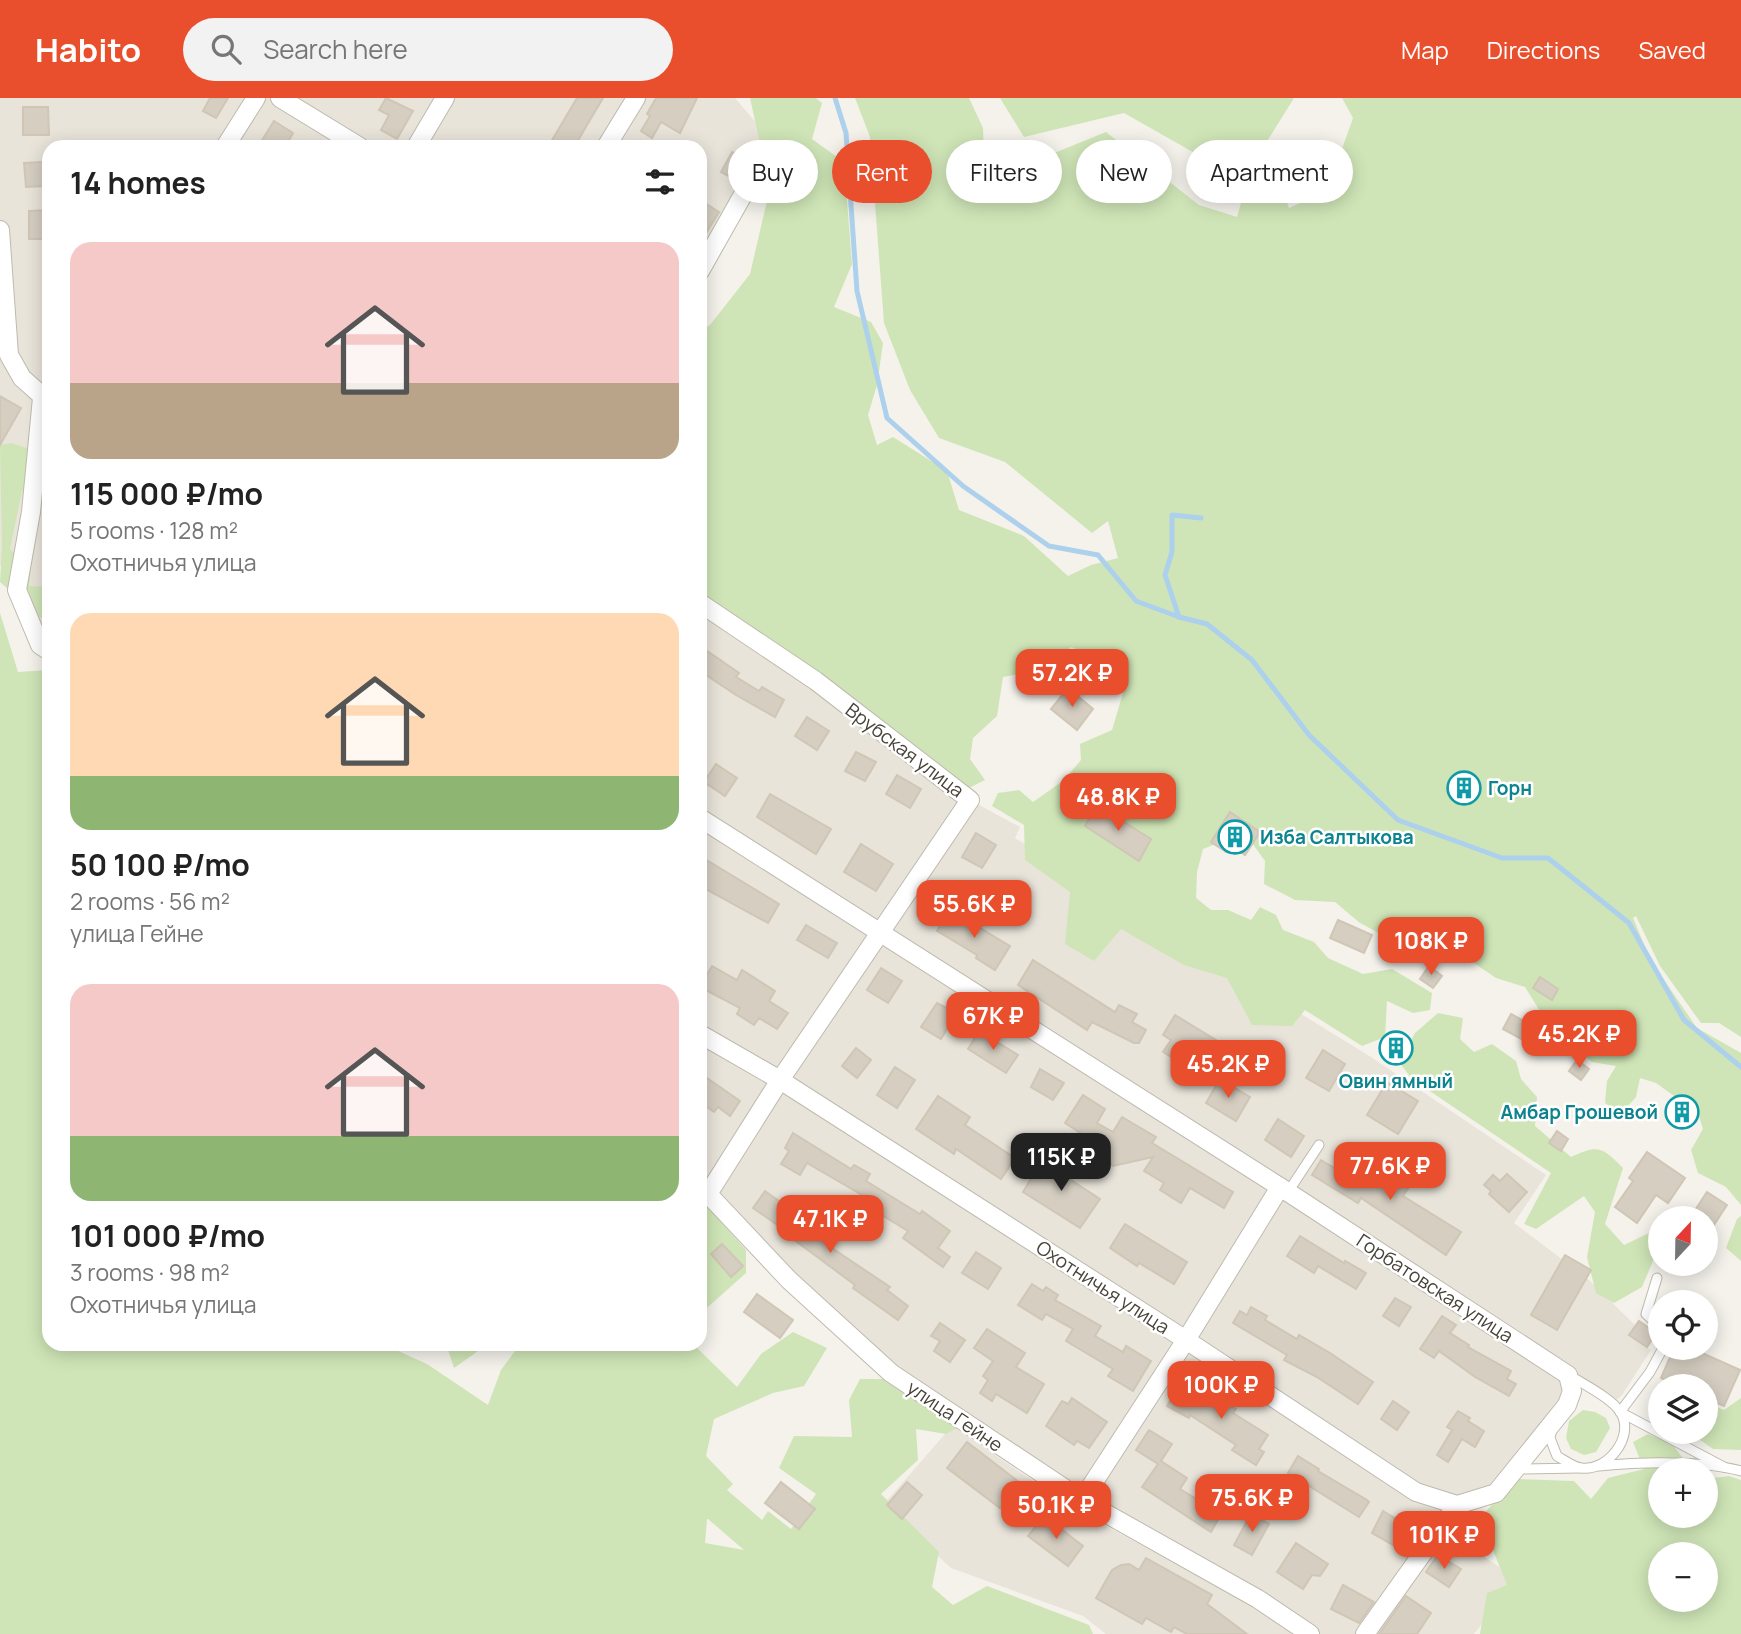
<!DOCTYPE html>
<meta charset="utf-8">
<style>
:root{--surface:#fff;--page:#f2f2f2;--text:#222;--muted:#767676;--accent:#ea4f2d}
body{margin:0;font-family:Manrope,sans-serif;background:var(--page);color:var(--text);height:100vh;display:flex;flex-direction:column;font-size:26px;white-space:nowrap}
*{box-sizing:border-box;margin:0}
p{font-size:23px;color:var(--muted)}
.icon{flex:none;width:38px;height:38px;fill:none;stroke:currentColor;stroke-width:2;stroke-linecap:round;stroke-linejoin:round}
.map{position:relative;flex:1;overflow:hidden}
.panel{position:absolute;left:42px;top:42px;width:665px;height:1211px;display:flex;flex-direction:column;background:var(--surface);border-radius:21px;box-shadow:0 4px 18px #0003}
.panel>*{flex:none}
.guide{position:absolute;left:728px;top:42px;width:665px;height:63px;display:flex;gap:14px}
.needle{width:46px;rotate:22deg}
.tools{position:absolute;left:1648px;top:1108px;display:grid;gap:14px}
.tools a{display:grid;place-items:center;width:70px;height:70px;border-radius:50%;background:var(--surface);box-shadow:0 4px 18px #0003;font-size:35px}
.price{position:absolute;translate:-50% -60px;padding:0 16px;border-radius:14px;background:var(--accent);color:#fff;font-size:23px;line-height:46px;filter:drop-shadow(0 2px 4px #0008)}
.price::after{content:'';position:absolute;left:50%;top:42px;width:21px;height:16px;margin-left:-10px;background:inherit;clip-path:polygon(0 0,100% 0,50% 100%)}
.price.on{background:#222;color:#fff}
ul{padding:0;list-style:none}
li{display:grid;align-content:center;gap:14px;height:371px;padding:0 28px}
li span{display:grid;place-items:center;height:217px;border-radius:21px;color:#555}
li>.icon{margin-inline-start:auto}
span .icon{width:126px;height:126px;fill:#fffc;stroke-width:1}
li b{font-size:30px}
h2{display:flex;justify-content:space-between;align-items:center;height:84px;padding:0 28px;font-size:30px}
.pill{padding:0 24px;border-radius:32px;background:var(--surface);box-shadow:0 4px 18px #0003;font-size:24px;line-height:63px}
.pill.on{background:var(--accent);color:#fff}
header{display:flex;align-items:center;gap:42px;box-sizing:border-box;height:98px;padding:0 35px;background:var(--accent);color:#fff}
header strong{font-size:33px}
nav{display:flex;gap:38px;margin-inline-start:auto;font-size:24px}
.search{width:490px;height:63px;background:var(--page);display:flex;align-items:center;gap:18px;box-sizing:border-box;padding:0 24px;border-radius:38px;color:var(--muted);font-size:26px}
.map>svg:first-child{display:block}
.residential{fill:#e8e4da}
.green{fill:#cfe5b7;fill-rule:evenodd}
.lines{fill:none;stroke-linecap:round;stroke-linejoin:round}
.stream{stroke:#add0ec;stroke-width:5}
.building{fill:#d5cec1;stroke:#d0c6b5;stroke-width:2}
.lane-casing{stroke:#bfbaae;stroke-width:11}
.street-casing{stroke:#bfbaae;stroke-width:20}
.lane{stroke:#fff;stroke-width:9}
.street{stroke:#fff;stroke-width:18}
.labels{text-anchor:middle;stroke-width:5;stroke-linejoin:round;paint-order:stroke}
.street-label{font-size:19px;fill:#484339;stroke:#fff}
.culture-label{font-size:19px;font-weight:bold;fill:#0d838f;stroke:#fff;text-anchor:start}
</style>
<header>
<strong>Habito</strong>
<div class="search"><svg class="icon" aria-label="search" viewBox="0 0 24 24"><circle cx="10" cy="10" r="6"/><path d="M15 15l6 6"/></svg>Search here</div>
<nav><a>Map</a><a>Directions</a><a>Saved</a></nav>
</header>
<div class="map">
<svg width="1741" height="1536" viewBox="0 0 1741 1536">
<rect width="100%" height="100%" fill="#f4f2eb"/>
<g class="residential">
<polygon points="0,0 735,0 776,48 757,72 700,173 700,49 49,49 49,553 0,467"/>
<polygon points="700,505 970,702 1020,729 1015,740 1371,959 1546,1077 1514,1125 1588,1181 1636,1228 1630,1238 1651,1252 1622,1297 1612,1306 1569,1278 1572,1293 1496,1395 1457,1407 1365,1536 1310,1536 891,1275 708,1096 780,982 700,936"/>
<polygon points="700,947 769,986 707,1082 700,1076"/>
<polygon points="952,1328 1076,1412 1231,1495 1294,1536 1106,1536 1083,1518 951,1470 883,1407"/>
<polygon points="1446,1433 1517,1481 1474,1536 1371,1536"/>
</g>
<g class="green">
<polygon points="750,0 816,0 822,5 812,41 844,64 852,166 834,209 871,224 883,245 877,287 868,317 877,347 893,339 947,373 959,412 1024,438 1068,478 1091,467 1118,460 1108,423 1092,435 1005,364 939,340 910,292 884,225 870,39 855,0 969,0 983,30 984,61 1010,73 1106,34 1199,107 1237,119 1246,87 1259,57 1242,82 1124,15 1024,39 1000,0 1294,0 1266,45 1289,110 1327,93 1353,20 1342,0 1741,0 1741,939 1719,925 1701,925 1660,868 1636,818 1633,820 1651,863 1697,930 1741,955 1741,1107 1726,1089 1698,1075 1691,1052 1703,1031 1698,1015 1656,985 1640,980 1636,999 1621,1016 1605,1005 1607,983 1616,968 1592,964 1549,928 1525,889 1496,880 1459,855 1420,857 1360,825 1335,804 1295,802 1264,786 1265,763 1252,745 1229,741 1203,751 1197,774 1196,800 1211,812 1228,812 1251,822 1260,809 1276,817 1283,832 1314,844 1328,860 1363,876 1392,871 1432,895 1430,912 1413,915 1387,903 1385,939 1362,948 1305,912 1292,928 1252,927 1227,880 1184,867 1121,831 1094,863 1065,846 1070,794 1025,762 1024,727 992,708 998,695 1019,692 1033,704 1064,682 1081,662 1080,646 1112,632 1123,595 1104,561 1071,549 1040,572 1003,579 997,618 973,640 970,661 985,682 969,690 817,572 700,496 700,233 710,227 750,176 770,90"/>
<polygon points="11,345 49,357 49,373 22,393 10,451 31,471 29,488 49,489 49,532 45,523 0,484 2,448 0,347"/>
<path d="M0,515L18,574L49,572V1246H383L427,1266L488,1307L501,1272L520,1246H693L737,1289L761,1256L793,1234L827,1250L804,1288L773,1295L714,1321L706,1358L733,1386L727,1392L762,1422L768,1413L791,1431L816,1396L779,1370L794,1338L852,1339L849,1302L860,1281H904L959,1329L946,1336L916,1331L918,1362L881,1396L939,1454L932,1489L953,1507L987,1488L1089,1527L1093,1536H0ZM707,1421H708L744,1452L705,1445Z"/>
<path d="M1438,915L1463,920L1460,941L1474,954L1492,946L1516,963L1521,981L1537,999L1535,1028L1571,1059C1599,1046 1602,1049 1623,1070L1605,1126L1624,1147L1651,1134L1661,1144L1642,1189L1614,1205L1596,1195L1587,1159L1595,1114L1584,1098L1536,1131L1524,1126L1551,1075L1412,981L1399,964L1415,935Z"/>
<polygon points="700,1100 746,1152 746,1175 700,1216"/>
<polygon points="1741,1118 1741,1163 1726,1150 1737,1121"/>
<polygon points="446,1246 488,1246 454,1270"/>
<polygon points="1741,1300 1741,1352 1713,1351 1689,1334 1706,1334 1706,1305 1724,1312"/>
<polygon points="1583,1312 1595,1314 1606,1320 1610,1330 1596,1354 1584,1357 1571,1351 1566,1340 1569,1323"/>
<path d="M1648,1336L1672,1346L1692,1372H1661V1418H1706V1381L1729,1378L1741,1382V1536H1480L1487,1495L1507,1487L1480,1420L1515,1381L1574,1383L1591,1401L1608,1380L1644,1371L1633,1344ZM1661,1456H1706V1502H1661Z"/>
</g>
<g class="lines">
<g class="stream">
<polyline points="835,0 846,35 857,193 887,320 963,388 1049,448 1098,457 1136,503 1179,519 1207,526 1252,562 1309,637 1398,722 1502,760 1548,760 1629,825 1684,922 1741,969"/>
<polyline points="1179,519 1165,477 1172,454 1172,417 1201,420"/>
</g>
</g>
<g class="building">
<polygon points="210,0 228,0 216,20 203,13"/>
<polygon points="386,0 413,13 397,41 381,32 389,17 379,12"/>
<polygon points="577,0 603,0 574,49 548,49"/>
<polygon points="656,0 697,0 680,35 661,24 652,40 641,33 650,18 647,16"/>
<polygon points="23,9 48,9 49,37 23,37"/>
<polygon points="274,23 293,35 285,49 258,49"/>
<polygon points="732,54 749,63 738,83 721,74"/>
<polygon points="43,64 44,88 26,89 24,65"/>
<polygon points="700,102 719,114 700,145"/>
<polygon points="49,112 49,141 29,141 29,113"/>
<polygon points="0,298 21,310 0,347"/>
<polygon points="700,548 739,575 736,579 759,593 762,589 784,602 775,619 736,597 700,573"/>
<polygon points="1068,590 1093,611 1077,632 1051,611"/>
<polygon points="807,619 829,633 817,652 795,638"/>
<polygon points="856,654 876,664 865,683 845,673"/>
<polygon points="716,666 737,680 725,698 704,684"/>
<polygon points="897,677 921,691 910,710 886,696"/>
<polygon points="770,696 831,731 816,756 757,719"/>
<polygon points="1097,707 1151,741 1139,763 1085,728"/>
<polygon points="1230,714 1260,734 1245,757 1231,747 1226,754 1211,744"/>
<polygon points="976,735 996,747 982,770 962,759"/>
<polygon points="861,746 893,766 876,793 844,774"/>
<polygon points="700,758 779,806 768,825 700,788"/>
<polygon points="950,812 1010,848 995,872 976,860 977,857 937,833"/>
<polygon points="1338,822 1372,837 1364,855 1330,840"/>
<polygon points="806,827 837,845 828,860 797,842"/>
<polygon points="1033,862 1115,914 1119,907 1137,916 1132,924 1146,932 1139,945 1134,945 1092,924 1087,932 1018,887"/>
<polygon points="712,868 737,882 742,872 775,893 769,903 788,915 777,931 759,920 754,927 737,916 740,910 700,889"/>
<polygon points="1429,868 1442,878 1433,890 1420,881"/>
<polygon points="881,870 902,883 888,905 867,892"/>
<polygon points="1540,879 1558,891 1552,902 1533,890"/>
<polygon points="937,905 956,915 941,941 921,929"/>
<polygon points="1511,916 1533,928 1525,943 1503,931"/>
<polygon points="1175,917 1216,942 1196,974 1163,954 1171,942 1163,937"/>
<polygon points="979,933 1018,957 1006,975 968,951"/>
<polygon points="1393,941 1406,947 1399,960 1387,953"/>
<polygon points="856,950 871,962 857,980 842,968"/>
<polygon points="1323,952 1345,966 1329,993 1306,980"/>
<polygon points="1577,962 1589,971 1581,982 1569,973"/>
<polygon points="895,969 915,982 897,1010 877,997"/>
<polygon points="1040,971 1064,985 1053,1002 1031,989"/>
<polygon points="707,980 740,1003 730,1018 718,1009 714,1014 700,1004 700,990"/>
<polygon points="1220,981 1250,999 1236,1023 1206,1005"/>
<polygon points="1387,984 1418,1003 1398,1036 1367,1017"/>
<polygon points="1083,997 1105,1011 1097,1025 1113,1034 1122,1019 1156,1039 1152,1045 1233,1094 1224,1110 1190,1090 1181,1105 1160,1092 1164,1085 1144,1073 1153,1059 1113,1068 1104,1062 1099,1047 1065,1025"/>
<polygon points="938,998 970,1019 965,1027 1015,1060 1001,1081 956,1051 954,1056 916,1031"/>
<polygon points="1679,1004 1692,1014 1685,1024 1671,1015"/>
<polygon points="1278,1021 1304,1038 1291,1059 1265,1042"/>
<polygon points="1557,1033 1568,1041 1561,1053 1549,1045"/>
<polygon points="793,1035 851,1071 854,1067 870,1076 866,1083 920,1116 922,1113 950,1133 938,1150 950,1159 943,1169 903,1140 908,1133 870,1110 874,1104 807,1065 800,1077 781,1066 789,1053 785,1050"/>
<polygon points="1647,1054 1685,1080 1668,1105 1656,1097 1637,1125 1615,1109 1633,1083 1629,1080"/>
<polygon points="1045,1058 1071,1074 1068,1080 1100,1101 1080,1130 1023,1094"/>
<polygon points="1321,1062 1346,1077 1354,1064 1391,1086 1398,1074 1413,1083 1403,1098 1461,1134 1446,1157 1361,1100 1358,1105 1312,1077"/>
<polygon points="1507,1076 1527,1094 1509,1114 1489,1096 1491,1093 1484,1087 1493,1077 1500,1083"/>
<polygon points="765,1093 827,1138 823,1144 890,1189 887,1192 908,1208 898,1222 853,1190 855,1187 793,1141 795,1139 753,1110"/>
<polygon points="1707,1094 1727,1107 1706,1139 1706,1120 1690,1120"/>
<polygon points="1125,1126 1187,1164 1174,1186 1139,1165 1137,1168 1110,1150"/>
<polygon points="1300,1138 1344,1165 1345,1163 1366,1175 1356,1191 1318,1168 1314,1175 1287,1158"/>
<polygon points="722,1146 743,1168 731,1179 711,1156"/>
<polygon points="976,1154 1001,1170 988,1191 962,1175"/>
<polygon points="1565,1157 1591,1172 1557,1232 1531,1217"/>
<polygon points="1032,1186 1043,1193 1046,1189 1058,1197 1055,1202 1101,1228 1095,1238 1123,1254 1126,1248 1151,1263 1133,1293 1108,1278 1113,1271 1066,1243 1073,1231 1046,1216 1042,1222 1018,1207"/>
<polygon points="757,1196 793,1222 780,1240 744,1214"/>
<polygon points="1395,1200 1411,1209 1399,1228 1383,1218"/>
<polygon points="1251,1209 1267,1218 1265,1222 1297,1241 1299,1237 1330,1255 1373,1284 1358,1306 1317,1279 1284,1262 1287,1257 1233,1225 1240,1213 1247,1217"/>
<polygon points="1442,1218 1456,1227 1450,1235 1469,1247 1468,1249 1511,1273 1507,1281 1516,1286 1509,1298 1475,1279 1439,1253 1434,1260 1420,1251"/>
<polygon points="1639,1223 1656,1235 1647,1249 1629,1237"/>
<polygon points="940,1225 965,1242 950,1264 934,1253 940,1243 931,1238"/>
<polygon points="987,1231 1025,1255 1016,1269 1044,1286 1027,1315 996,1296 992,1303 980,1295 988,1282 983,1278 993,1263 974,1250"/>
<polygon points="1674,1250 1691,1250 1740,1272 1724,1308 1706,1300 1706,1288 1679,1288 1661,1280"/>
<polygon points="1191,1285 1236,1311 1233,1315 1268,1337 1259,1351 1264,1354 1256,1367 1232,1352 1236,1347 1190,1317 1189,1320 1167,1308 1175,1294 1184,1299"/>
<polygon points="1072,1300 1107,1324 1089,1350 1077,1343 1074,1347 1046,1328 1062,1303 1068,1306"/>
<polygon points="1393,1303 1409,1314 1397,1332 1381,1321"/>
<polygon points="1458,1313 1470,1320 1468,1323 1484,1333 1475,1349 1462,1341 1448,1364 1437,1357 1452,1332 1447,1329"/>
<polygon points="1149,1332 1172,1346 1161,1363 1187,1380 1180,1391 1221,1416 1211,1434 1142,1389 1158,1366 1136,1352"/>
<polygon points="967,1344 1019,1384 1000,1410 947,1370"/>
<polygon points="1298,1358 1319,1371 1318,1373 1367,1402 1369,1404 1359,1419 1288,1375"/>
<polygon points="781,1384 815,1411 799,1431 765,1405"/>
<polygon points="907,1384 922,1397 902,1421 887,1407"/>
<polygon points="1383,1413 1405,1426 1393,1447 1372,1435"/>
<polygon points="1251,1416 1269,1426 1252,1457 1234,1447"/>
<polygon points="1044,1418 1083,1448 1068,1468 1028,1438"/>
<polygon points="1296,1445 1328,1466 1320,1478 1312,1477 1303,1491 1277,1474"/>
<polygon points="1438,1457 1461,1471 1449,1489 1426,1474"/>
<polygon points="1146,1460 1212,1497 1207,1506 1247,1536 1187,1536 1174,1529 1171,1534 1146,1520 1142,1526 1096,1500 1112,1472 1121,1467 1129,1466 1139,1472"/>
<polygon points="1343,1487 1374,1504 1359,1525 1331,1511"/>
<polygon points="1406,1498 1431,1515 1417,1536 1379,1536"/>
</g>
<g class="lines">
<defs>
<g id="lane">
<polyline points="1288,1094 1319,1047"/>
<polyline points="1657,1180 1646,1216 1661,1230"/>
<polyline points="1663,1250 1650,1274 1620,1314 1724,1369"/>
<path d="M1552,1331L1550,1340L1557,1358C1564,1362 1574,1369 1581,1370C1607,1374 1635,1339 1621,1315C1613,1301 1583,1286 1569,1277"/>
<path d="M1599,1368C1643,1364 1698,1362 1741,1373"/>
<polyline points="1517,1371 1580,1370"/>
</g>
<g id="street">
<polyline points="280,0 360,49"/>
<polyline points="225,49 256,0"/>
<polyline points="416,49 445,0"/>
<polyline points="606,49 636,0"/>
<polyline points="0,132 9,257 22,280 49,304"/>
<polyline points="700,173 757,72"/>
<polyline points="42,300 31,414 17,492 40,547 49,553"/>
<polyline points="700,505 816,583 970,702 780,982 708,1096 789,1182 891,1275 1082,1402 1258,1501 1310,1536"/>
<polyline points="700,720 1280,1089 1568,1277 1572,1293 1567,1307 1496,1395 1457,1407 1416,1394 1186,1242 780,982 700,936"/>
<polyline points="1082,1402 1186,1242 1280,1089"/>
<polyline points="1365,1536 1457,1407"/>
</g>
</defs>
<use href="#lane" class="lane-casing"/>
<use href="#street" class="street-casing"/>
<use href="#lane" class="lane"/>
<use href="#street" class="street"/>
</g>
<defs>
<symbol id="building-ring" viewBox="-11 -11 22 22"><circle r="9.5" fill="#fff" stroke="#0f9aa8" stroke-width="1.5"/><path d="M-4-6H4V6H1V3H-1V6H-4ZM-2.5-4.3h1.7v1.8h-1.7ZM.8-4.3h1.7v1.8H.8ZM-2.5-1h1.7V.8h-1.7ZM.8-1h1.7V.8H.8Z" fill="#0f9aa8"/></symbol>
</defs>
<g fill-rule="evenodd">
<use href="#building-ring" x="1445" y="671" width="38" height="38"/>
<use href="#building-ring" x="1216" y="720" width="38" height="38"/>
<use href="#building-ring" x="1377" y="931" width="38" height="38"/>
<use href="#building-ring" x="1663" y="995" width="38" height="38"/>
</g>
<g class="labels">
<g class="street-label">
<text transform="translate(905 652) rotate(37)" y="7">Врубская улица</text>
<text transform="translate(1103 1189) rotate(33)" y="7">Охотничья улица</text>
<text transform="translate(1435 1190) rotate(33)" y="7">Горбатовская улица</text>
<text transform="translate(955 1318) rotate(34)" y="7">улица Гейне</text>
</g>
<g class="culture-label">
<text x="1488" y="697">Горн</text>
<text x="1260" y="746">Изба Салтыкова</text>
<text x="1396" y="990" text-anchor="middle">Овин ямный</text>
<text x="1658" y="1021" text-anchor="end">Амбар Грошевой</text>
</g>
</g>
</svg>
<div class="tools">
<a><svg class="needle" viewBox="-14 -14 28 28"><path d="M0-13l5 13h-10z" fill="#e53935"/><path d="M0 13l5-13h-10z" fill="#767676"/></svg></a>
<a><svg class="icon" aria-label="locate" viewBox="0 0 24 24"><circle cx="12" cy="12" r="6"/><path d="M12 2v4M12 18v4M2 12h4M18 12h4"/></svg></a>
<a><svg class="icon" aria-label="layers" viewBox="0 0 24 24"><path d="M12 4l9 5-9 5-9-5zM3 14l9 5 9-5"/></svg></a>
<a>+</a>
<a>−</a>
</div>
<b class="price" style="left:1072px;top:611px">57.2K ₽</b>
<b class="price" style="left:1118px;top:735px">48.8K ₽</b>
<b class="price" style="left:974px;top:842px">55.6K ₽</b>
<b class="price" style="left:1431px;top:879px">108K ₽</b>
<b class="price" style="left:993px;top:954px">67K ₽</b>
<b class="price" style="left:1579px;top:972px">45.2K ₽</b>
<b class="price" style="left:1228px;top:1002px">45.2K ₽</b>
<b class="price on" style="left:1061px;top:1095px">115K ₽</b>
<b class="price" style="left:1390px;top:1104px">77.6K ₽</b>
<b class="price" style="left:830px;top:1157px">47.1K ₽</b>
<b class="price" style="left:1221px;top:1323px">100K ₽</b>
<b class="price" style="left:1252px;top:1436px">75.6K ₽</b>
<b class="price" style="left:1056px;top:1443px">50.1K ₽</b>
<b class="price" style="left:1444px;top:1473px">101K ₽</b>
<div class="guide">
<a class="pill">Buy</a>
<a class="pill on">Rent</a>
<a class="pill">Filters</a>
<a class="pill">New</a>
<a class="pill">Apartment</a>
</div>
<section class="panel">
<h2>14 homes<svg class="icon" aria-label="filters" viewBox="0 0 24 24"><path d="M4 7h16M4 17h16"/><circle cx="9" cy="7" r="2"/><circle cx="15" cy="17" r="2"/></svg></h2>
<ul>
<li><span style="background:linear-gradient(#f6c9c9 65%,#b9a48a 0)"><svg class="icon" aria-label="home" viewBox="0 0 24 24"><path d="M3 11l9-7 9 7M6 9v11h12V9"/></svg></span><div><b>115 000 ₽/mo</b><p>5 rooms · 128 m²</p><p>Охотничья улица</p></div></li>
<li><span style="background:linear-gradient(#ffd9b3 75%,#8fb573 0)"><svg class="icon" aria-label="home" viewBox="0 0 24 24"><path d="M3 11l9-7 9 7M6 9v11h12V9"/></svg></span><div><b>50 100 ₽/mo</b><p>2 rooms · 56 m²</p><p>улица Гейне</p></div></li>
<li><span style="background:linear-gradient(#f6c9c9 70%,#8fb573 0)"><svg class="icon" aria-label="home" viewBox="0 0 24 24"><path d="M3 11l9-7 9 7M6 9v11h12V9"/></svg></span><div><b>101 000 ₽/mo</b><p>3 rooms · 98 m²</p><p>Охотничья улица</p></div></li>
</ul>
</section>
</div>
